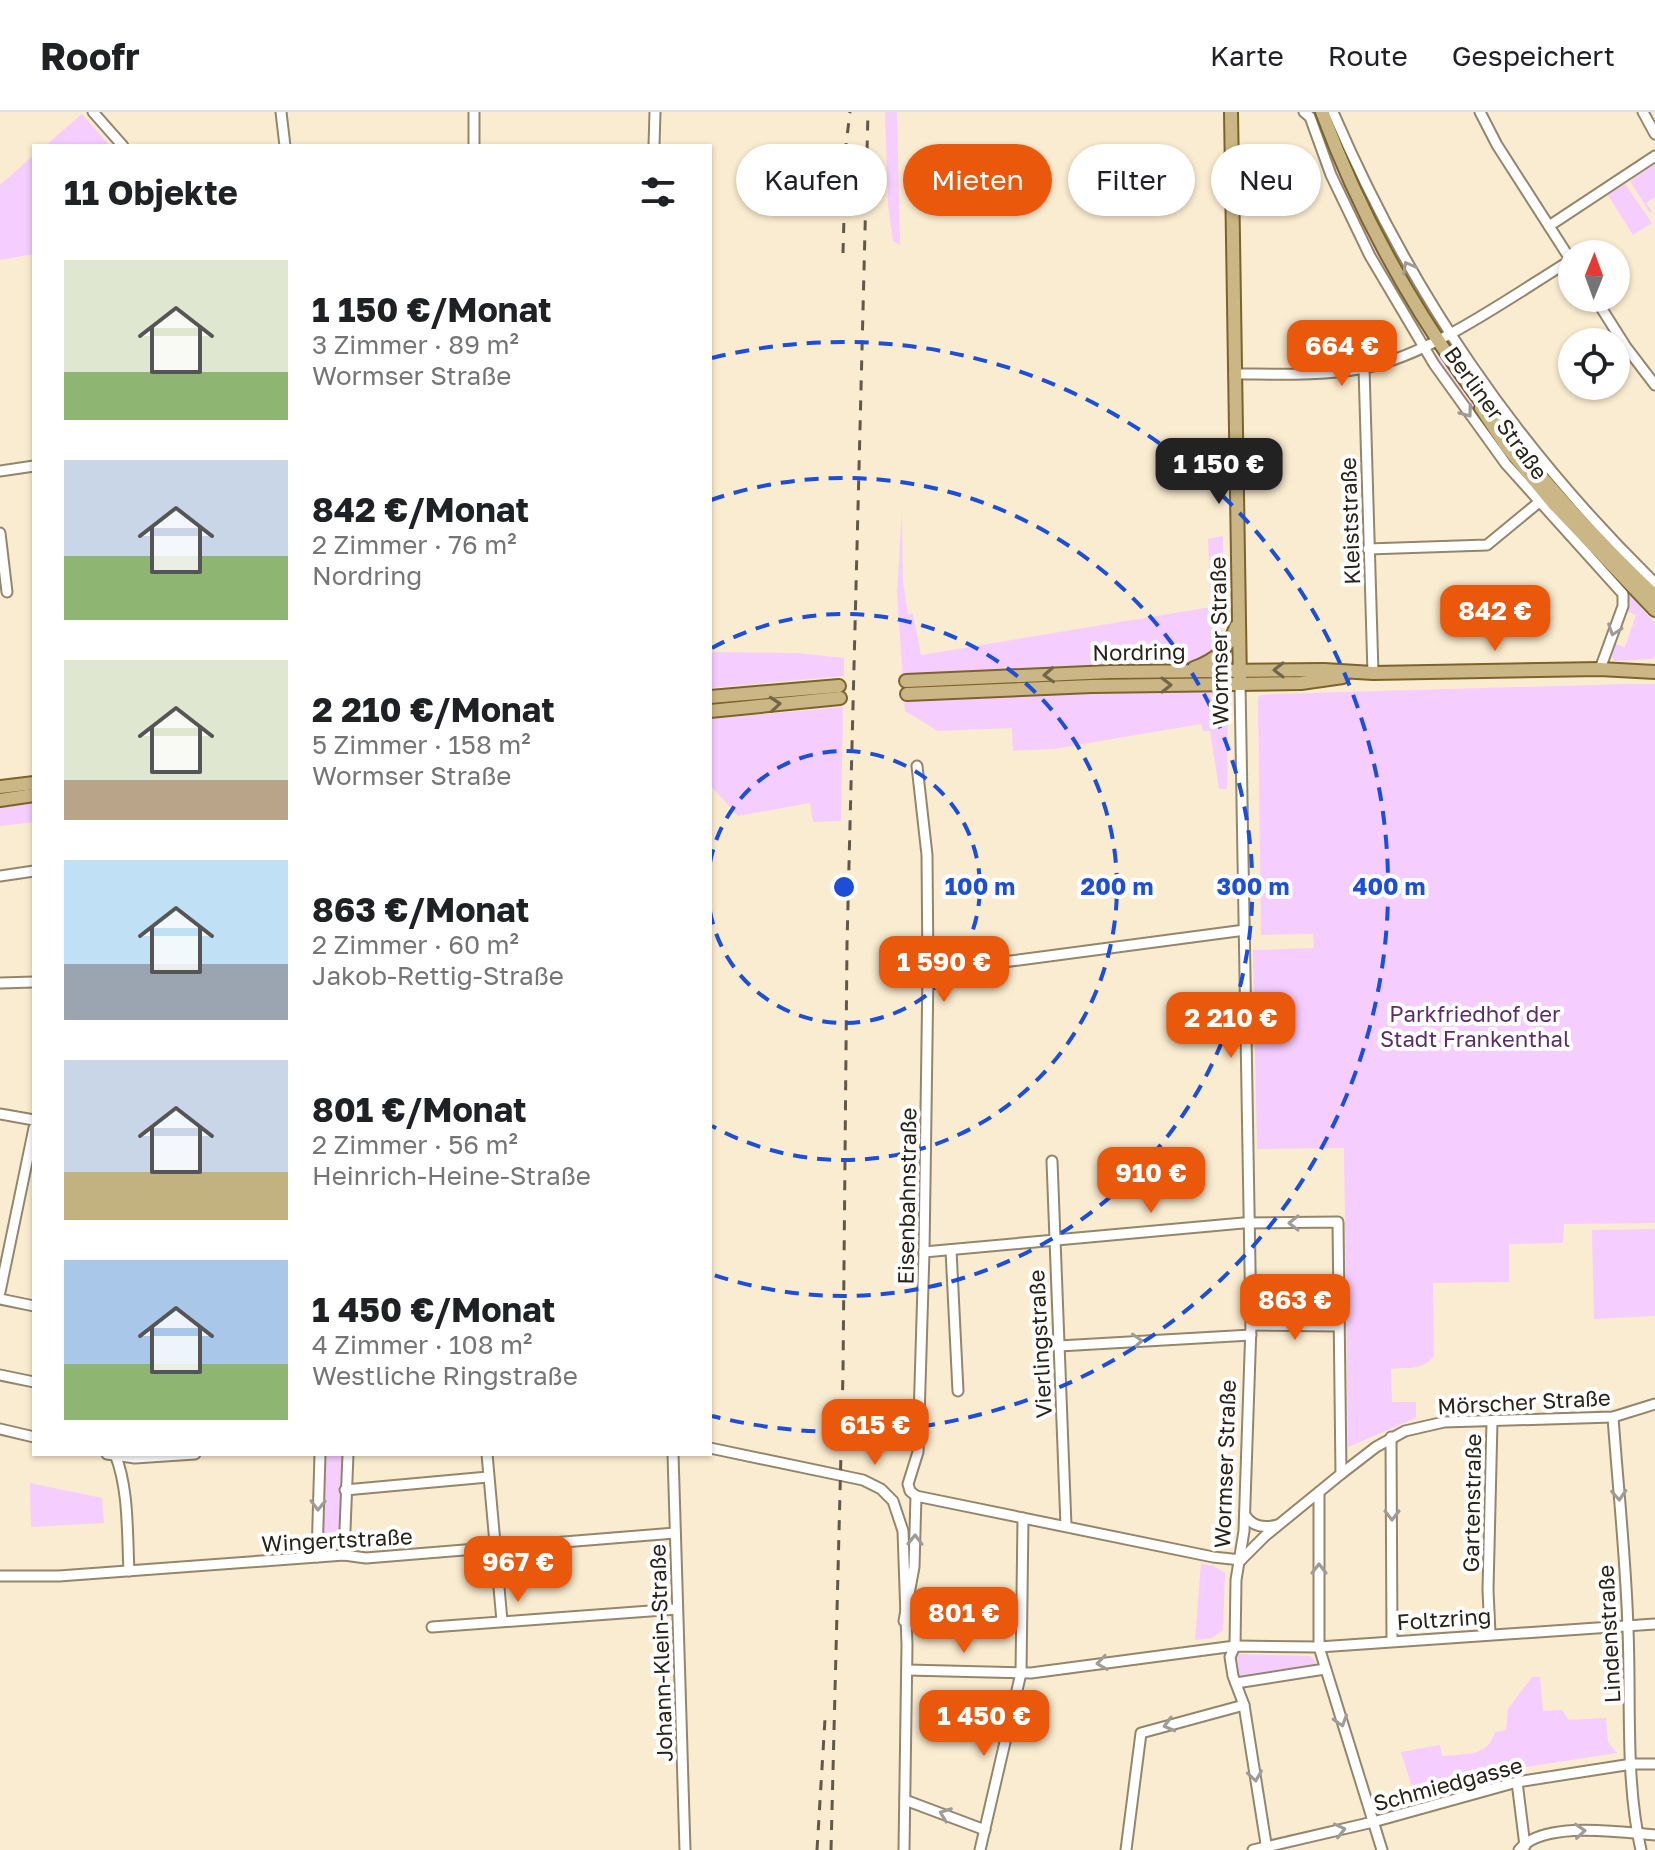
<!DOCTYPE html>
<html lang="de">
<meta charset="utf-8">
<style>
:root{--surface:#fff;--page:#f2f2f2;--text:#202124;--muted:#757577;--line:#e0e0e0;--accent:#ea580c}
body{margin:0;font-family:"Golos Text",sans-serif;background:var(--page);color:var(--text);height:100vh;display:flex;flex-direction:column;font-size:30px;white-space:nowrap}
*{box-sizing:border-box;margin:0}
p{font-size:26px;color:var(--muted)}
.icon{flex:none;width:44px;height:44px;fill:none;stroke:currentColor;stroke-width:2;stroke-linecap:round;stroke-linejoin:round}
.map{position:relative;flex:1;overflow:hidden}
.side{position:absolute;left:32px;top:32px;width:680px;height:1312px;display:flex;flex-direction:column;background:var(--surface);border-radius:0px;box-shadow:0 2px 6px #0004}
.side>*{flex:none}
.hud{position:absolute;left:736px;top:32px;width:760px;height:72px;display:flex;gap:16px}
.needle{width:52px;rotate:1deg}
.buttons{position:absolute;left:1558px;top:128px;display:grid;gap:16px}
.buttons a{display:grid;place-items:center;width:72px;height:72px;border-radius:50%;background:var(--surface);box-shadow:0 2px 6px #0004;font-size:40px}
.price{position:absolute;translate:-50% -68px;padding:0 18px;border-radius:16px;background:var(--accent);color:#fff;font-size:26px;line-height:52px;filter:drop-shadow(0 2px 4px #0008)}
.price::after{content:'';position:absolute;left:50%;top:48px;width:24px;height:18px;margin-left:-12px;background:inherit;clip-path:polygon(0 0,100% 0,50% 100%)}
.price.selected{background:#222;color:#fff}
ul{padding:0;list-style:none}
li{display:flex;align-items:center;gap:24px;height:200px;padding:0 32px}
li span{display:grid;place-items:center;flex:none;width:224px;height:160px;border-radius:0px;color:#555}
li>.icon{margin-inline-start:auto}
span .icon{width:96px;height:96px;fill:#fffc;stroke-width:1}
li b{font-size:34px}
h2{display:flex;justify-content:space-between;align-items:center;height:96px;padding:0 32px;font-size:34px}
.pill{padding:0 28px;border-radius:36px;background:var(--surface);box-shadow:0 2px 6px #0004;font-size:28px;line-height:72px}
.pill.selected{background:var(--accent);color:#fff}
header{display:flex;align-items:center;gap:48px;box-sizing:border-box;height:112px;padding:0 40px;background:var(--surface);border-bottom:2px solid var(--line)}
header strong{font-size:38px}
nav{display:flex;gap:44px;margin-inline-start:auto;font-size:28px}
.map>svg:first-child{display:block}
.green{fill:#f6cdff}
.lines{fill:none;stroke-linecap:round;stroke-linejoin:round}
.minor-casing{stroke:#93866d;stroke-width:13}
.major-casing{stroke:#7c632b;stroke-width:16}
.minor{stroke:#fff;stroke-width:9}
.major{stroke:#cbb685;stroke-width:12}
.rail{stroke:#60594a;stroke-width:3;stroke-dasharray:10 10;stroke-linecap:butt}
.oneway{stroke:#9e9c98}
.oneway2{stroke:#71654a}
.ring{fill:none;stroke:#1d4ed8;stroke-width:4;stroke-dasharray:14 10}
.labels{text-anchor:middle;stroke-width:8;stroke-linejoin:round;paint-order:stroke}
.street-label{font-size:22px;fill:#282319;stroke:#fff}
.park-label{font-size:22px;fill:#5d2c68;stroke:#fff}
.centre{fill:#1d4ed8;stroke:#fff;stroke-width:4}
.ring-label{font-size:24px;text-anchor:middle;font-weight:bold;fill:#1d4ed8;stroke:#fff;stroke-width:8;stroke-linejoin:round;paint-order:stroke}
</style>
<header>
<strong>Roofr</strong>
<nav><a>Karte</a><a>Route</a><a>Gespeichert</a></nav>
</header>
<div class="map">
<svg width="1655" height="1738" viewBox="0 0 1655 1738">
<rect width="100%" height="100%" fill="#faecd0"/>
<g class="green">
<polygon points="885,0 897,0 900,133 893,129 888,93"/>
<polygon points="1311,0 1317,0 1381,146 1423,225 1420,225 1352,97"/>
<polygon points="82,2 110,34 45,34"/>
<polygon points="34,43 34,142 0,148 0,73"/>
<polygon points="1655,52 1655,85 1646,91 1652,99 1650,101 1630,69"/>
<polygon points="1625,72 1652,111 1633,123 1608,83"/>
<path d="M1437,242L1494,324L1641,489L1642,497L1655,511V544L1652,547L1615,549L1612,545L1615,532L1625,535L1636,503L1627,499L1630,490L1624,476C1555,403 1488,330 1434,244Z"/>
<polygon points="902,399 903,469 908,502 913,502 921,543 1211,495 1208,427 1223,424 1223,517 1228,588 1227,677 1219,677 1210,619 1203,619 1201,612 1054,637 1013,639 1012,616 938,619 905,599 897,481"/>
<polygon points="710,540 796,541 844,546 844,564 710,576"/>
<path d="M1626,572H1655V1111L1564,1112L1563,1131L1509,1132V1170L1433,1171L1434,1244C1423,1259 1407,1255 1391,1257L1392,1290H1416V1306L1348,1335L1344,1036L1257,1037L1253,838L1314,836L1313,822L1261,823L1258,586L1260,583L1275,582Z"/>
<polygon points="843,595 841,709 813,710 810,691 738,704 710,673 710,607"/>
<polygon points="34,688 34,710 0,714 0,692"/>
<polygon points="1655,1117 1655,1204 1594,1207 1592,1118"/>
<polygon points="322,1342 346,1342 342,1440 319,1442"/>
<polygon points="30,1371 102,1386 104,1411 31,1415"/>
<polygon points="1201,1451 1215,1455 1225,1461 1223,1518 1212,1526 1195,1528"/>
<polygon points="1237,1542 1310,1544 1316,1549 1313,1557 1240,1566 1234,1562 1234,1543"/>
<path d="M1532,1565H1540L1543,1599L1562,1598L1569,1608L1606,1606L1608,1630L1617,1641L1492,1660L1495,1670L1417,1692L1401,1640L1440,1633L1442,1644C1463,1642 1489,1645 1495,1620L1506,1618L1508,1597Z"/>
</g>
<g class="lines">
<defs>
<g id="minor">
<polyline points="93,0 123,34"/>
<polyline points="281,0 285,34"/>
<polyline points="1304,0 1310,5 1331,63 1370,144 1434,252 1506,352 1623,482 1623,494 1600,557"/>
<path d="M1333,0C1410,180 1515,334 1655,471"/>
<polyline points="1480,0 1497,33 1572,150"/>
<polyline points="1643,0 1655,22"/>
<polyline points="474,34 474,0"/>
<polyline points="654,34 655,0"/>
<polyline points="1549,114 1655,44"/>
<polyline points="1595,186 1626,235 1655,273"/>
<polyline points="1364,256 1373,561"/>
<path d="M1234,262C1277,262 1322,264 1364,256C1431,243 1512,184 1571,148"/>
<polyline points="0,359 34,354"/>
<polyline points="0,421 7,480"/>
<polyline points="1368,437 1487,433 1538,391"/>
<polyline points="1240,572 1251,1213 1244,1419 1236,1468 1235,1534 1230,1545 1233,1564 1244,1593 1267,1738"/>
<polyline points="0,764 34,759"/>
<polyline points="928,860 1245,818"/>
<polyline points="0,871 34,870"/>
<polyline points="0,1002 34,1008"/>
<polyline points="1052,1049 1066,1414"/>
<polyline points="951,1138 958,1279"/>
<polyline points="924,1140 1243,1111 1338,1110 1341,1362"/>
<polyline points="0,1180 34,1016"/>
<polyline points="0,1187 34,1194"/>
<polyline points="1251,1213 1339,1214"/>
<polyline points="1059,1234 1251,1223"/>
<polyline points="0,1263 34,1270"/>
<path d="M1613,1305C1618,1376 1626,1447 1628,1518C1631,1589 1625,1669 1641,1738"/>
<polyline points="0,1317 34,1325"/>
<polyline points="1391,1325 1392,1529"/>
<polyline points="710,1336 863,1368 881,1377 893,1389 903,1419 907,1533 904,1738"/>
<polyline points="107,1342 135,1346 195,1342"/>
<path d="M115,1342C129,1377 127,1421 129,1459"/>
<polyline points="487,1342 502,1509"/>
<polyline points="673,1342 685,1738"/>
<polyline points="345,1378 488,1365"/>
<polyline points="1319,1380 1319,1535 1382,1738"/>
<polyline points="916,1384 1213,1445 1241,1448"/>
<path d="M1245,1403C1252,1415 1265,1416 1277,1413"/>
<polyline points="344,1443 348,1342"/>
<polyline points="317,1445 320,1342"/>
<polyline points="1241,1448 1265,1424 1341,1362 1376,1335 1405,1319 1444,1310 1613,1305 1655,1292"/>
<polyline points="0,1464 59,1464 344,1443 366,1446 675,1421"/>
<polyline points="904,1509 914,1455 916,1384 910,1379 908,1372 918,1340 924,1140 928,860 927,743 917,654"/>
<polyline points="432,1515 677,1497"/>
<polyline points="1490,1522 1488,1478 1492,1309"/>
<polyline points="907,1558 1031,1561 1235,1534 1319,1535 1655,1512"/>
<polyline points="1236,1571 1325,1557"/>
<polyline points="1517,1670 1525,1734"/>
<polyline points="905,1688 985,1718"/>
<polyline points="980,1738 1021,1561 1023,1406"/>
<polyline points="1126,1738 1141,1621 1244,1593"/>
<polyline points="1253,1738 1373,1710 1517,1670 1632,1652 1655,1652"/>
<path d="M1519,1738C1542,1708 1621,1720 1655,1723"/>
</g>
<g id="major">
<polyline points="1231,0 1240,572"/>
<path d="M1322,0C1392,189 1510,346 1655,484"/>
<polyline points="1481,296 1506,334 1553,391 1655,498"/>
<path d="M1194,556C1216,548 1228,537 1236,515"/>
<polyline points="906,569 1110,560 1324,558 1373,561 1600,557 1655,560"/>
<polyline points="907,582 1092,574 1301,571 1343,565"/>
<polyline points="710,585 839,574"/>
<polyline points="710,599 840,586"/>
<polyline points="0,675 34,671"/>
<polyline points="0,688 34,683"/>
</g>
</defs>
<use href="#minor" class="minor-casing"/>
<use href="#major" class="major-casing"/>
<use href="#minor" class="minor"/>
<use href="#major" class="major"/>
<g class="rail">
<polyline points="843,141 846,33 850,0"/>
<polyline points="817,1738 825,1607"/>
<polyline points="831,1738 843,1261 847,832 868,0"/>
</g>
</g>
<defs><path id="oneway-chevron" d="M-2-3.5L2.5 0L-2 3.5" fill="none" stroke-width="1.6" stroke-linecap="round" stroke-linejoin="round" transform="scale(2)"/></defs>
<g class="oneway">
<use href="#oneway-chevron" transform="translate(1408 155) rotate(-119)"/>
<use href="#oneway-chevron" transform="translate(1467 300) rotate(54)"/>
<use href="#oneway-chevron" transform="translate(1614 518) rotate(109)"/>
<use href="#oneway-chevron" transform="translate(1294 1111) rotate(180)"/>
<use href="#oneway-chevron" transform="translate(1137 1229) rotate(-3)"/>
<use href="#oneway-chevron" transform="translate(1619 1383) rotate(86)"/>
<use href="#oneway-chevron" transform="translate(318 1393) rotate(91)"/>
<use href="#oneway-chevron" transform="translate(1392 1403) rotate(90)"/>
<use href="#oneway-chevron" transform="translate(915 1428) rotate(-89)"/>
<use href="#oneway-chevron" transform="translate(1319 1457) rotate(-90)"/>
<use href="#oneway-chevron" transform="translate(1102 1551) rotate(172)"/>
<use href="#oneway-chevron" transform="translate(1341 1609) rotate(73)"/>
<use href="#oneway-chevron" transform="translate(1169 1613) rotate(165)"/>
<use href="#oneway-chevron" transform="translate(1255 1664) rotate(81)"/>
<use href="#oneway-chevron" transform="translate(945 1702) rotate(-159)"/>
<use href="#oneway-chevron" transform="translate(1340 1718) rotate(-13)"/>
<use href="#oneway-chevron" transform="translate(1580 1719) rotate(-4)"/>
</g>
<g class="oneway2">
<use href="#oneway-chevron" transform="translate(1279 558) rotate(179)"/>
<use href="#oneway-chevron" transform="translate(1049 563) rotate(177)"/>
<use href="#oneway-chevron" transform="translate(1166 573) rotate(-1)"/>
<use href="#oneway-chevron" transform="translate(775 592) rotate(-5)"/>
</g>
<g class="ring">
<path d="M710 751A136 136 0 1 1 710 799"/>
<path d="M712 536A273 273 0 1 1 712 1014"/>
<path d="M711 388A409 409 0 1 1 711 1162"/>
<path d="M712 246A545 545 0 1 1 712 1304"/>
</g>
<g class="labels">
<g class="street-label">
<text transform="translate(1496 301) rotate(54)" y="8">Berliner Straße</text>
<text transform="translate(1350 409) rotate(-92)" y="8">Kleiststraße</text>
<text transform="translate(1219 529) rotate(-91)" y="8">Wormser Straße</text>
<text transform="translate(1139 540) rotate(-1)" y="8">Nordring</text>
<text transform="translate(907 1084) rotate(-89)" y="8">Eisenbahnstraße</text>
<text transform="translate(1040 1232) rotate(-93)" y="8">Vierlingstraße</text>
<text transform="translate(1524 1290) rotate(-3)" y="8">Mörscher Straße</text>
<text transform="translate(1225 1352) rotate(-88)" y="8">Wormser Straße</text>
<text transform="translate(1472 1391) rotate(-89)" y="8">Gartenstraße</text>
<text transform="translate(337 1428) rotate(-3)" y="8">Wingertstraße</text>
<text transform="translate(1444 1507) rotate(-4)" y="8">Foltzring</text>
<text transform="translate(1609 1522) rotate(-93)" y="8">Lindenstraße</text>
<text transform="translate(661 1541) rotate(-92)" y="8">Johann-Klein-Straße</text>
<text transform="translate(1448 1672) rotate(-15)" y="8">Schmiedgasse</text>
</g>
<g class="park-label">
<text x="1475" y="910">Parkfriedhof der<tspan x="1475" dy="25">Stadt Frankenthal</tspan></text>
</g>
</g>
<circle cx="844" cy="775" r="12" class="centre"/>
<g class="ring-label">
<text x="980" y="783">100 m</text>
<text x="1117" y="783">200 m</text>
<text x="1253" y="783">300 m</text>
<text x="1389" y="783">400 m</text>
</g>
</svg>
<div class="buttons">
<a><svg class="needle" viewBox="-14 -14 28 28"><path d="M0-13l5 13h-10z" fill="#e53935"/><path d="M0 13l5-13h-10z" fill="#757577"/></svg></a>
<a><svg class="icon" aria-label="locate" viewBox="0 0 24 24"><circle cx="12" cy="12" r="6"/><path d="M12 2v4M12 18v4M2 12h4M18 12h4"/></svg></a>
</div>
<b class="price" style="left:1342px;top:276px">664 €</b>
<b class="price selected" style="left:1219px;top:394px">1 150 €</b>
<b class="price" style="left:1495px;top:541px">842 €</b>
<b class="price" style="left:944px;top:892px">1 590 €</b>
<b class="price" style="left:1231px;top:948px">2 210 €</b>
<b class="price" style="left:1151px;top:1103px">910 €</b>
<b class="price" style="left:1295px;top:1230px">863 €</b>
<b class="price" style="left:875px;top:1355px">615 €</b>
<b class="price" style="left:518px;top:1492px">967 €</b>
<b class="price" style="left:964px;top:1543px">801 €</b>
<b class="price" style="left:984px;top:1646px">1 450 €</b>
<div class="hud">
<a class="pill">Kaufen</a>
<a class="pill selected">Mieten</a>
<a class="pill">Filter</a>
<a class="pill">Neu</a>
</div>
<section class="side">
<h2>11 Objekte<svg class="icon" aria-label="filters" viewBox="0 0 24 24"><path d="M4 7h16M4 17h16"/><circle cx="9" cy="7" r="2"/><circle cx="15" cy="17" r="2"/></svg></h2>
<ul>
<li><span style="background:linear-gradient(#dfe7d0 70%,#8fb573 0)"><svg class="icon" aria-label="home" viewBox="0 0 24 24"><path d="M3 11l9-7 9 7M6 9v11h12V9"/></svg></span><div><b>1 150 €/Monat</b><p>3 Zimmer · 89 m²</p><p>Wormser Straße</p></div></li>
<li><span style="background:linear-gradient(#c9d6e8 60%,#8fb573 0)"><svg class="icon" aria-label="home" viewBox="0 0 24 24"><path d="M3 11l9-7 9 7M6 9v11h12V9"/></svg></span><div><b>842 €/Monat</b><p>2 Zimmer · 76 m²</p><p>Nordring</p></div></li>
<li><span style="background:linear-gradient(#dfe7d0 75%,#b9a48a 0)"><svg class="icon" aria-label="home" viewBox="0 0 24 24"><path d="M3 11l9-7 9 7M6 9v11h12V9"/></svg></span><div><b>2 210 €/Monat</b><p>5 Zimmer · 158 m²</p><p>Wormser Straße</p></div></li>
<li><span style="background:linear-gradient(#bfe0f5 65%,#9aa5b1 0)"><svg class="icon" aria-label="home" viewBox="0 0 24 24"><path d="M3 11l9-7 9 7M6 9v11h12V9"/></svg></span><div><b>863 €/Monat</b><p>2 Zimmer · 60 m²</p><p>Jakob-Rettig-Straße</p></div></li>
<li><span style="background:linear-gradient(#c9d6e8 70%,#c2b280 0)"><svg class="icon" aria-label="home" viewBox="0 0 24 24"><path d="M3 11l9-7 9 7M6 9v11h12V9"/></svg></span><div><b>801 €/Monat</b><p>2 Zimmer · 56 m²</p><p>Heinrich-Heine-Straße</p></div></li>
<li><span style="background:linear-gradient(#a9c7e8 65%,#8fb573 0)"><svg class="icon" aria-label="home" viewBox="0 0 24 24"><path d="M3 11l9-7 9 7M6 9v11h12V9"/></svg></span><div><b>1 450 €/Monat</b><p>4 Zimmer · 108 m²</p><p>Westliche Ringstraße</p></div></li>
</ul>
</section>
</div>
